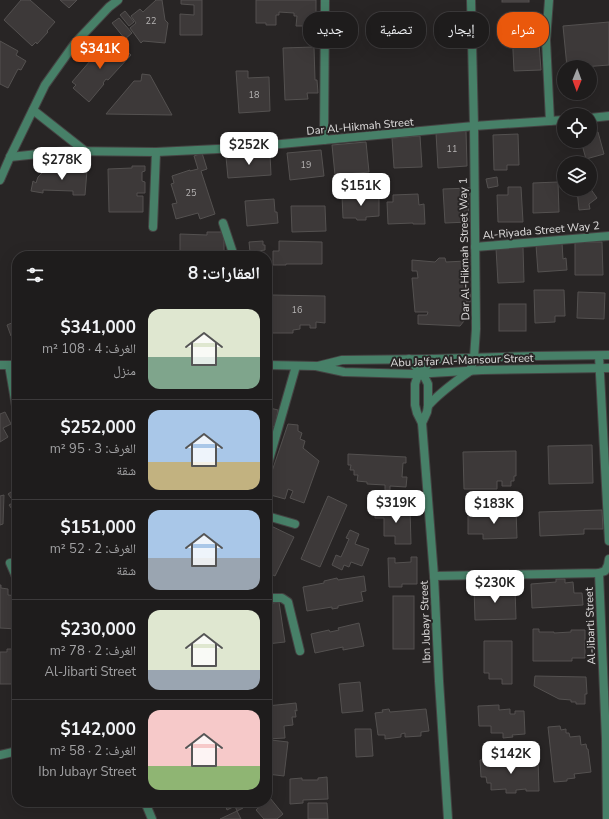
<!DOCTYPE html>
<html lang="ar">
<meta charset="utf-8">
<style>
:root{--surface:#1e1c1c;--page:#2b2929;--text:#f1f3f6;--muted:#a1a1a3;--line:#3c3a3b;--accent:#ea580c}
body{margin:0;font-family:"Nunito Sans","Noto Naskh Arabic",sans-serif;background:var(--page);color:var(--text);direction:rtl;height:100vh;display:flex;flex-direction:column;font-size:15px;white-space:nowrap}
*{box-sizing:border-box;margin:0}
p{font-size:13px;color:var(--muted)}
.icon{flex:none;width:22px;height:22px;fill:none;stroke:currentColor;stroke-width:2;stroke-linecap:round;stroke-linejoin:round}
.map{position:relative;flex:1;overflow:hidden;direction:ltr}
.sheet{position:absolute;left:12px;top:251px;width:260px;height:556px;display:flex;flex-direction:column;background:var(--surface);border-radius:16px;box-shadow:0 4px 16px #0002,0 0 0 1px var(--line);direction:rtl}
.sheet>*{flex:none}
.hud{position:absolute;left:284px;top:12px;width:265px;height:36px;direction:rtl;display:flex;gap:8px}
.needle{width:26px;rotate:181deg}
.controls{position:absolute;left:557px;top:60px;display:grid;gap:8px}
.controls a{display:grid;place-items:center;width:40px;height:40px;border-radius:50%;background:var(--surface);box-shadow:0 4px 16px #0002,0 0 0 1px var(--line);font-size:20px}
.price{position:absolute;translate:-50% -34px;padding:0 9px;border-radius:8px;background:#fff;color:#222;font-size:13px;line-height:26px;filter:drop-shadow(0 1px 2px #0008)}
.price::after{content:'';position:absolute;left:50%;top:24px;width:12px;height:9px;margin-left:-6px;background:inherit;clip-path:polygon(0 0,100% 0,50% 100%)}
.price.on{background:var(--accent);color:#fff}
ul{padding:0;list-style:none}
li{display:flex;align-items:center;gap:12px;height:100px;padding:0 12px}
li+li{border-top:1px solid var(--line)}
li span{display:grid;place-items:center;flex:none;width:112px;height:80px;border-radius:12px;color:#555}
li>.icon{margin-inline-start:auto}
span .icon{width:48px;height:48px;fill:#fffc;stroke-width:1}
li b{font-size:17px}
h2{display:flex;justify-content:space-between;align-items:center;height:48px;padding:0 12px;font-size:17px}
.chip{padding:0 14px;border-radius:16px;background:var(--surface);box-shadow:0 4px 16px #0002,0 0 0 1px var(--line);font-size:14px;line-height:36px}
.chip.on{background:var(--accent);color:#fff}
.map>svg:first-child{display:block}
.building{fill:#3d3939;stroke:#545150}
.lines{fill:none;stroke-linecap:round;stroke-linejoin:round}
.minor-casing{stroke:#454343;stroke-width:10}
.tertiary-casing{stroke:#454343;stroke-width:10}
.minor{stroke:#478068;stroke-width:8}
.tertiary{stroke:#478068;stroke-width:8}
.labels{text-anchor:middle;stroke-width:4;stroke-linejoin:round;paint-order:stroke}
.number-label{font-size:9px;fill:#b7b5b5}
.street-label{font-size:11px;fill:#e0dede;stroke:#282525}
</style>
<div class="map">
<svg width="609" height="819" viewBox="0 0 609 819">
<rect width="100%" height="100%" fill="#282525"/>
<g class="building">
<polygon points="21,0 30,0 55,22 47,31 48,32 37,44 36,42 32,46 4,20"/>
<polygon points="60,0 77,0 69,8"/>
<polygon points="156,0 162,0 165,20 168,23 165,43 143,41 141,43 130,28 136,23 131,16 140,9 143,12"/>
<polygon points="181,0 202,0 202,35 180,35 180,14 194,15 194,5 181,4"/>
<polygon points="256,0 316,0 316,25 307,25 307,26 296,26 297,16 294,16 294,13 279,12 279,15 276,15 276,25 266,25 266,23 256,23"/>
<rect x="502" y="0" width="27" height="2"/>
<polygon points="125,11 134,22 129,26 120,15"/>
<polygon points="119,18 132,33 125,39 112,23"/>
<polygon points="609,22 609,65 583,67 567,67 563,26"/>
<polygon points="538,29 541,70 514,71 512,30"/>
<polygon points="109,39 117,46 119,44 131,55 108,80 106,79 103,83 104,84 89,102 73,88 76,85 72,82"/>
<polygon points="0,41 18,51 16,55 26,61 21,70 18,69 8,88 0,84"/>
<polygon points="314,47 315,80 317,80 318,93 307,93 308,99 285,100 283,48"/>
<polygon points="236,71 248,71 248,78 269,77 270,111 239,113"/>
<polygon points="142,74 150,75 172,115 106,114 134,81 141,81"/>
<polygon points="466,131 467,166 438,168 436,133"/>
<polygon points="598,132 604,154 586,159 581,141 590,141 590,134"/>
<polygon points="518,134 519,165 507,165 507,170 494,170 493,135"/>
<polygon points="420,136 422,167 394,168 392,138"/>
<polygon points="366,142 369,172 335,175 332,145"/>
<polygon points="321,150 324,176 290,180 287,153"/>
<polygon points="202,153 207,169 201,171 215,214 200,219 198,213 176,219 172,204 177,203 171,184 174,183 172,176 190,170 190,171 198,169 194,156"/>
<polygon points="270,154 271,175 228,178 226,157"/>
<polygon points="132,166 145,166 145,171 142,172 142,181 145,182 145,193 137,193 137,196 143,196 143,212 109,212 108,169 132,168"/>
<polygon points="56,167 87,170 85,195 73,195 73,191 43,190 43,193 31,191 33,181 36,183 38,177 47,168 49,170"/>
<polygon points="497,177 498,186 488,188 486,179"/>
<polygon points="558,182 559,212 533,213 533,183"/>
<polygon points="508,187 521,187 523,222 498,222 497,195 508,195"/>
<polygon points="471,188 471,195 468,195 469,222 445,223 443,189"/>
<polygon points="590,188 597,198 589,204 590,209 579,210 577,189 590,189"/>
<polygon points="418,194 419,205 424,204 425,224 413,224 413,223 388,224 387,202 393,202 393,195"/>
<polygon points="379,195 379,216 366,217 366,220 357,220 356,218 343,218 342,196"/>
<polygon points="274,199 275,212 277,212 278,223 247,226 245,201"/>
<polygon points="291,206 325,206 326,231 292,232"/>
<polygon points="207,232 224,232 224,252 199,251 199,256 173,256 173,251 180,251 180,234 207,235"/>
<polygon points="263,241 263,245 265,245 265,250 250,252 249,242"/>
<polygon points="279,241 322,242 322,264 286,264 286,265 273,265 273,251 279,251"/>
<polygon points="575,242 602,242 603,275 575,275"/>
<polygon points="562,243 563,259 566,258 567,270 538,272 536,245"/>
<polygon points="523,247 524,282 498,283 496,248"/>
<polygon points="439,258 445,258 446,262 466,261 466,288 471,293 470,302 466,302 466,305 470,309 464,313 464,321 460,326 418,324 418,315 427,315 428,312 415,312 412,278 418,278 417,271 412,271 412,260 435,262"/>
<polygon points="534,290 564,290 565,316 555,316 555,322 535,323"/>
<polygon points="578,292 605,293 604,319 577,318"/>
<polygon points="272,295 325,296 325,323 316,322 316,328 310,328 310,325 300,325 300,329 293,330 293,333 270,333 270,298 272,298"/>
<rect x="499" y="304" width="27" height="27"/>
<polygon points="14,322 17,329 17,334 11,336 7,325"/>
<polygon points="267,398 272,399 270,408 278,410 275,427 267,425"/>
<polygon points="5,412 11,424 3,428 8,437 0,442 0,414"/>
<polygon points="288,424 298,425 298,431 302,433 300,439 305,441 303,448 319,461 304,503 290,498 293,491 288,489 285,499 267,494 267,486"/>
<polygon points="592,445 593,483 549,484 548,446"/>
<polygon points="516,451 516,476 514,476 514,481 511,481 511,486 502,486 502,481 497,481 497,489 464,489 463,452"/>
<polygon points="348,454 406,457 406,463 403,463 402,477 407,477 406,487 390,486 390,490 385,490 385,485 367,484 367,482 357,481 358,475 354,475 354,470 350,470 351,465 348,465"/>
<polygon points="14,490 17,494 17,516 9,505 14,502 8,494"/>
<polygon points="4,495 3,524 0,525 0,496"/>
<polygon points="328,496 347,505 320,567 301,559"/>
<polygon points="375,508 410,508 411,544 395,544 395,536 384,536 384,518 375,518"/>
<polygon points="487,510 516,510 517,538 483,539 483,534 468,534 468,516 487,515"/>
<polygon points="602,510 603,529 584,529 584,534 540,536 539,512"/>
<polygon points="267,524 294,537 275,576 267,572"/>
<polygon points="350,530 359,534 355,544 369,549 362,566 351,562 349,567 344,565 342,570 332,565 336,555 341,557 349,539 346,538"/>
<polygon points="411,557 417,557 417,584 402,584 402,587 389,587 388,558 395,558 395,563 411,562"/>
<polygon points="364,576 366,591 361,592 363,601 338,606 338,608 332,609 332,607 307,611 303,587 324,583 324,581 337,578 338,580"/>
<polygon points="556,579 565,579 565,583 573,582 574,593 582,593 583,605 532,608 531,584 556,582"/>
<polygon points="0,585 1,585 1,588 8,589 8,595 17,596 17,629 0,628"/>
<polygon points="474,588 491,588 491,591 499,590 498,588 515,588 516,619 475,620"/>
<rect x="393" y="596" width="21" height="53"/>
<polygon points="279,602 285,642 267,644 267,604"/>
<polygon points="359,623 364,646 343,650 343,647 315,653 311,634 329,630 330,632 339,630 338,628"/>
<polygon points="533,629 539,629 539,632 554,632 554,633 571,632 571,630 585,630 585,658 572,658 572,661 533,661"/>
<polygon points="484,641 512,641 512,684 502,684 502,679 489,679 489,673 484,673"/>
<polygon points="7,649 17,649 17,684 0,684 0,652 7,652"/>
<polygon points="535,676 586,677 587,694 585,694 585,704 576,704 576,702 571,702 571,700 559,699 534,686"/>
<polygon points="360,682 363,711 342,713 339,684"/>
<polygon points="296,703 297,711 295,710 296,717 292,717 293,725 284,726 285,738 267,739 267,706"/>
<polygon points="499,705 499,710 510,709 510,714 515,714 515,711 524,711 525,734 512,735 513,737 503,738 503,733 491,733 491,726 479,726 478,706"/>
<polygon points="389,709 390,712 426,709 429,731 421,732 421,736 405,737 405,733 401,734 401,737 385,739 385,735 378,735 375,713 383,712 382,710"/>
<polygon points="560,726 561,730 566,729 566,733 569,733 570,737 580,736 581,745 586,744 587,749 588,749 591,772 574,774 575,778 567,779 567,781 554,782 548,727"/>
<polygon points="355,729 371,729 373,756 356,757"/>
<polygon points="271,740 288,742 284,776 267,774"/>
<polygon points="502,759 503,765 516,764 516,760 538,759 539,791 526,791 526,789 516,790 516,793 506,793 506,789 491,790 491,783 487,783 486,777 481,777 480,760"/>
<polygon points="327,777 328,799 303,800 303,803 290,804 290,779 302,778 302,780 318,780 318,778"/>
<polygon points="270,798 283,814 277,819 264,819 256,810 265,802 267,802 267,800"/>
<polygon points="224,802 246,802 241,804 243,808 237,811 235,806 227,810"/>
<polygon points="308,803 327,803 328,819 308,819"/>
<polygon points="237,811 241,819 220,819"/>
</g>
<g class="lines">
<defs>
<g id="minor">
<polyline points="549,0 546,40 550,121"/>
<polyline points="33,110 85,151"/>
<polyline points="590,118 609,116"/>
<polyline points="324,140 325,0"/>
<polyline points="10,157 66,151 156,152 239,148 474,126 564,120"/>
<polyline points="0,180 10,157 45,85 75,43 109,7 118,0"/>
<polyline points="223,223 234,256"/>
<polyline points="153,227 156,152"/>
<polyline points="475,247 609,236"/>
<polyline points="599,356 609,541"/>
<polyline points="267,357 269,365"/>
<polyline points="409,359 425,378 428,384 428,406 427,412 422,423"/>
<polyline points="432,359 417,378 415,384 415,405 417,413 422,423 434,576 439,681 448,819"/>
<polyline points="9,365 17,412"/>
<polyline points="470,371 474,358 476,329 474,126 471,0"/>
<polyline points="267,467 296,366"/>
<polyline points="267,516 295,524"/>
<polyline points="10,563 17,579"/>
<polyline points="599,573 606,739 607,819"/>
<polyline points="434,576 599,573 605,571 608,565 609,559"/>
<polyline points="267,598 282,598 288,602 300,651"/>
<polyline points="0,755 17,751"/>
<polyline points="145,802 152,819"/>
</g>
<g id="tertiary">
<polyline points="0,365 17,365"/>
<polyline points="267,365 316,366 344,372 414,374 482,370 609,368"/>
<polyline points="318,366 342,360 432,359 536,356 609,355"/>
<path d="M428,406C440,392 455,382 470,371"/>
</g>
</defs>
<use href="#minor" class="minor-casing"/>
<use href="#tertiary" class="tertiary-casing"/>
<use href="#minor" class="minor"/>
<use href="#tertiary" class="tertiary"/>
</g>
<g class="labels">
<g class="number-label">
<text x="151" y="24">22</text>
<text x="254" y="98">18</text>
<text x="452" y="152">11</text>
<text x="306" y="168">19</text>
<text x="191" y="196">25</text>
<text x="297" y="313">16</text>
</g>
<g class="street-label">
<text transform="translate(360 126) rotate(-5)" y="4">Dar Al-Hikmah Street</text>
<text transform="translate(541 230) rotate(-5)" y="4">Al-Riyada Street Way 2</text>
<text transform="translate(464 249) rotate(-91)" y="4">Dar Al-Hikmah Street Way 1</text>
<text transform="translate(462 360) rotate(-2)" y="4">Abu Ja'far Al-Mansour Street</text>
<text transform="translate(425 622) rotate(-92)" y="4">Ibn Jubayr Street</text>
<text transform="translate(590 626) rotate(-92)" y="4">Al-Jibarti Street</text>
</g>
</g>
</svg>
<div class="controls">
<a><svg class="needle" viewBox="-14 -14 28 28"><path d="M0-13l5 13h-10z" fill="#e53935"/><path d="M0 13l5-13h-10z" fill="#a1a1a3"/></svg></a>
<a><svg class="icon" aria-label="locate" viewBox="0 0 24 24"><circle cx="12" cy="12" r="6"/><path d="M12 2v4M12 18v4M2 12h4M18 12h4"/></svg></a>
<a><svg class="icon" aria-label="layers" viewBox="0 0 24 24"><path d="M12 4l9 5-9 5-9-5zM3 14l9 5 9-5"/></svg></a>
</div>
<b class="price on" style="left:100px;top:70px">$341K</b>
<b class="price" style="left:249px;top:166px">$252K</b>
<b class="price" style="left:62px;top:181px">$278K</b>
<b class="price" style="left:361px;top:207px">$151K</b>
<b class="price" style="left:396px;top:524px">$319K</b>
<b class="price" style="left:494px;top:525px">$183K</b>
<b class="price" style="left:495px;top:604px">$230K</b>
<b class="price" style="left:511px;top:775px">$142K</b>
<div class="hud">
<a class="chip on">شراء</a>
<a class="chip">إيجار</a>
<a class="chip">تصفية</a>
<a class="chip">جديد</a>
</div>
<section class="sheet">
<h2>العقارات: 8<svg class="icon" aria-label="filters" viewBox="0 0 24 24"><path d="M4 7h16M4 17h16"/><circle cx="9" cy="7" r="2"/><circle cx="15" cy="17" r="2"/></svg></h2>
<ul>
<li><span style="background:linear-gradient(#dfe7d0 60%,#7fa58c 0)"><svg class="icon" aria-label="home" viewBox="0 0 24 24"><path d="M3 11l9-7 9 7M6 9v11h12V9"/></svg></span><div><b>$341,000</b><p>الغرف: 4 · 108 m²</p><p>منزل</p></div></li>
<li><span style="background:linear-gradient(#a9c7e8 65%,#c2b280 0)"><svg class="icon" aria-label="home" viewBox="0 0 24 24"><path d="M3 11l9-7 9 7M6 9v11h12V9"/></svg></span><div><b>$252,000</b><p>الغرف: 3 · 95 m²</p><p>شقة</p></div></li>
<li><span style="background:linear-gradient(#a9c7e8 60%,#9aa5b1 0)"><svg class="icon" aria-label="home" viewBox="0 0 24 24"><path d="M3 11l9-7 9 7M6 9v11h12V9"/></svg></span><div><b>$151,000</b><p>الغرف: 2 · 52 m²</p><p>شقة</p></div></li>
<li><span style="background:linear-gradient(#dfe7d0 75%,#9aa5b1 0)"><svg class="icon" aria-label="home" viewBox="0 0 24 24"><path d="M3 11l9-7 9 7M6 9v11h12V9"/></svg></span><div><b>$230,000</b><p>الغرف: 2 · 78 m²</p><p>Al-Jibarti Street</p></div></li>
<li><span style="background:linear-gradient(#f6c9c9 70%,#8fb573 0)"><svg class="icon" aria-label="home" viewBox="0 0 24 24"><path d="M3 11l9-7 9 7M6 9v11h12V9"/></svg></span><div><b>$142,000</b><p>الغرف: 2 · 58 m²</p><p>Ibn Jubayr Street</p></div></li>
</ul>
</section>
</div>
